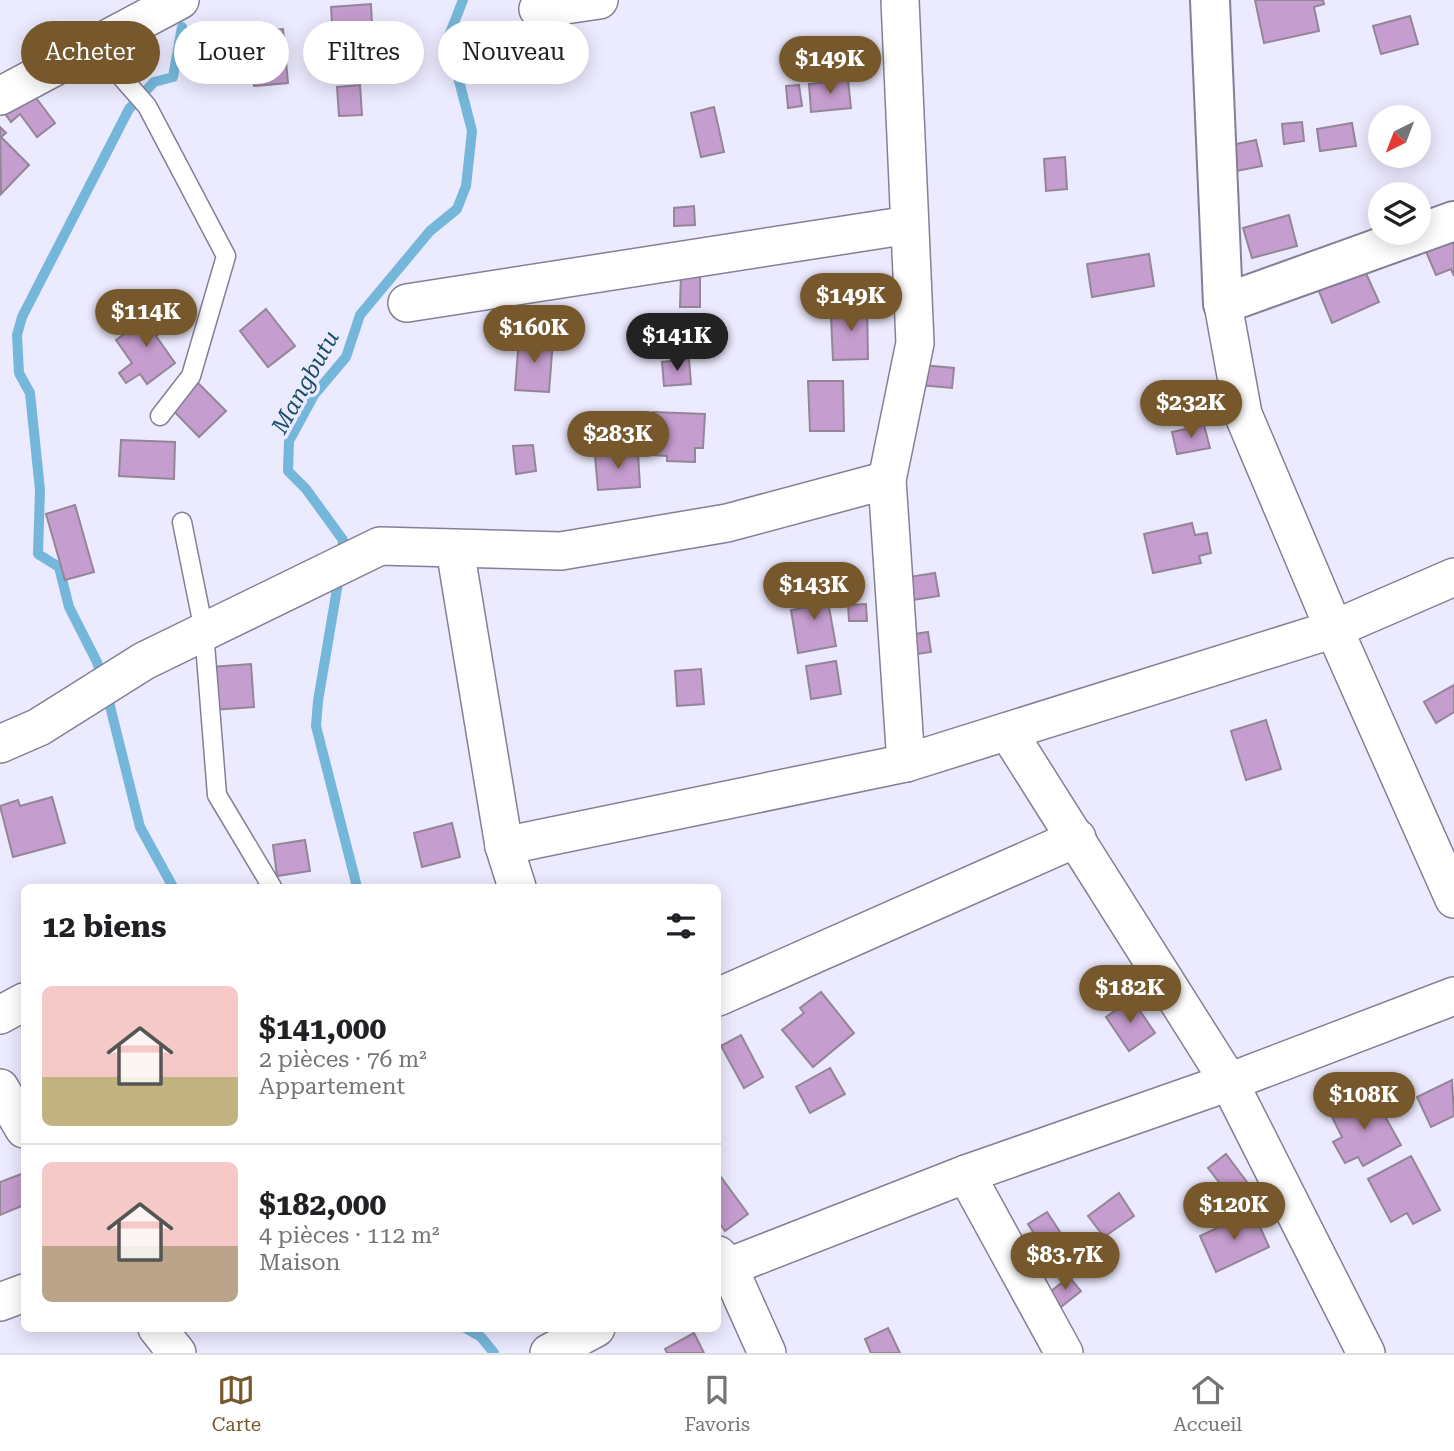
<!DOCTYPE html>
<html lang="fr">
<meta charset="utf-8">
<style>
:root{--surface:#fff;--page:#f2f2f2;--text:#202124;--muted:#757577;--line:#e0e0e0;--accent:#76582c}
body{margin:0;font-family:"Roboto Serif",serif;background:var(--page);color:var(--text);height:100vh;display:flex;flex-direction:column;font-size:26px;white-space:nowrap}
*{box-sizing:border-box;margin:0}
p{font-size:23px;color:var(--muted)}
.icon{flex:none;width:38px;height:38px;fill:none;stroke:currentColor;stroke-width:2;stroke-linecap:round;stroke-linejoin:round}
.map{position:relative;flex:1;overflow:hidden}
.details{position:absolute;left:21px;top:884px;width:700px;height:448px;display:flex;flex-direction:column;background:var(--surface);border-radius:10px;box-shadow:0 4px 18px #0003}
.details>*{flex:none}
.guide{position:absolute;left:21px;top:21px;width:700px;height:63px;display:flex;gap:14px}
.needle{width:46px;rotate:222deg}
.controls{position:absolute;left:1368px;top:105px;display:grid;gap:14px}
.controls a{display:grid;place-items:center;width:63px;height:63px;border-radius:50%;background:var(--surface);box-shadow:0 4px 18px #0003;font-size:35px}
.price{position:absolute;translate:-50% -60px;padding:0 16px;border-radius:24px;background:var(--accent);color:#fff;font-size:23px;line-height:46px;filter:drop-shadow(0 2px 4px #0008)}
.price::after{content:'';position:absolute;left:50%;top:42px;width:21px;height:16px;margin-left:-10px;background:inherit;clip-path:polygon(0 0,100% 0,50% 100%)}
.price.active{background:#222;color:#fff}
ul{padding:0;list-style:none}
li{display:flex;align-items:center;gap:21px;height:175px;padding:0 21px}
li+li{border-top:2px solid var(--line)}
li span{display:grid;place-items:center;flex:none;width:196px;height:140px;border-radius:10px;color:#555}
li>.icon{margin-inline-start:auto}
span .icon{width:84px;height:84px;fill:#fffc;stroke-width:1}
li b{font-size:30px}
h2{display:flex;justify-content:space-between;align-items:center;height:84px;padding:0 21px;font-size:30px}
.chip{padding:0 24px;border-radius:32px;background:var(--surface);box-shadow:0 4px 18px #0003;font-size:24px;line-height:63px}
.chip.active{background:var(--accent);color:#fff}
.dock{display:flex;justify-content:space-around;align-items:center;height:98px;border-top:2px solid var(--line);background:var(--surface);font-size:19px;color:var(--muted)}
.dock a{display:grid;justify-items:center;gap:4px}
.dock .active{color:var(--accent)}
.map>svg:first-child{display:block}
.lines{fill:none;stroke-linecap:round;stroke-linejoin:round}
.stream{stroke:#75b7da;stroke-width:10}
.building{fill:#c59dcf;stroke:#948597;stroke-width:2}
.service-casing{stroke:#838096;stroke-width:21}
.minor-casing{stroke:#838096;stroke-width:40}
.tertiary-casing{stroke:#838096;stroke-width:42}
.service{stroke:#fff;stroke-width:18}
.minor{stroke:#fff;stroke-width:37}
.tertiary{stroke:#fff;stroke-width:38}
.labels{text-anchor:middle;stroke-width:7;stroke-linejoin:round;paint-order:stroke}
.water-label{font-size:23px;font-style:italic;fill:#184d66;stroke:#eceafe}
</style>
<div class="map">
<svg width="1454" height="1353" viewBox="0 0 1454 1353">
<rect width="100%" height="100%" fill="#eceafe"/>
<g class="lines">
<g class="stream">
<polyline points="342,555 343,540 306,489 288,471 289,441 314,395 346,357 360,315 430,231 457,209 466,186 472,131 448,38 463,0"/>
<polyline points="339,577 318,701 316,726 357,887"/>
<polyline points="102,679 97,662 69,607 59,567 38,554 40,490 30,393 19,373 17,335 22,317 129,109 154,82 173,77 182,27"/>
<polyline points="107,694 140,827 173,887"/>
<polyline points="465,1328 481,1337 494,1353"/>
</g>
</g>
<g class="building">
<polygon points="1255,0 1323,0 1324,4 1314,7 1319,31 1264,43"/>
<polygon points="371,4 373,46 358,47 360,70 335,72 331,7"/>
<polygon points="1410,16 1418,44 1381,54 1373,26"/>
<polygon points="283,29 288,83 254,86 248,32"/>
<polygon points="848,80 851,108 811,112 809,84"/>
<polygon points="24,82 55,123 37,137 20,114 11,122 0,107"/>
<polygon points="360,85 362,115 339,116 337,87"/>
<polygon points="799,85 802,106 788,108 786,86"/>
<polygon points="714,107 724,152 701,157 691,113"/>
<polygon points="1302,122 1304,141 1284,144 1282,124"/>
<polygon points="1352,123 1356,146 1320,151 1317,129"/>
<polygon points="0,127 6,133 1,137 29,165 1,194"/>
<polygon points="1256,140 1262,166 1231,172 1226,146"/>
<polygon points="1065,157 1067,189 1046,191 1044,159"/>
<polygon points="694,206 695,225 674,226 674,208"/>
<polygon points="1289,215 1297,246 1252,258 1243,228"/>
<polygon points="1454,233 1454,276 1451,269 1436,275 1424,247"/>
<polygon points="1149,254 1154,286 1092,297 1087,264"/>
<polygon points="1364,269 1379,302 1332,323 1318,289"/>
<polygon points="681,272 700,272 700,307 680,307"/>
<polygon points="845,301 867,301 868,359 833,360 831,317 845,316"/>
<polygon points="159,309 171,326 156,336 175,363 147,384 140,374 126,383 119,373 132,363 116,340"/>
<polygon points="266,309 295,346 268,367 240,331"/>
<polygon points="519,338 553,340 549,392 515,390"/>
<polygon points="689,359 691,384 664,386 662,362"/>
<polygon points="922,365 954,368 952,388 920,385"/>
<polygon points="190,375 226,411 199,437 164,401"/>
<polygon points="808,381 843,381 844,431 810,431"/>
<polygon points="653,412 705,414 703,448 695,448 695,462 667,461 667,456 652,455"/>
<polygon points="1204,425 1210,448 1177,454 1172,432"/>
<polygon points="121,440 175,442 174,479 119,476"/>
<polygon points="533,445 536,471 516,474 513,446"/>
<polygon points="638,453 640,487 598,490 595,456"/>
<polygon points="75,505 94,572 65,580 46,514"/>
<polygon points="1192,523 1195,535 1207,533 1211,553 1199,556 1201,563 1153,573 1144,534"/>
<polygon points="935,573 939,596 906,601 903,578"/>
<polygon points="825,585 836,646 798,653 791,610 809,607 805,588"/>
<polygon points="866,604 867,621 849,621 848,605"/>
<polygon points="928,632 931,652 897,657 894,637"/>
<polygon points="836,661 841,694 811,699 806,666"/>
<polygon points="251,664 254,707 213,710 210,667"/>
<polygon points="701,669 704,704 677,706 675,671"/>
<polygon points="1454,685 1454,712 1436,723 1424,702"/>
<polygon points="1266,720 1281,769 1246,780 1231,731"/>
<polygon points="52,797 65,843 13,857 0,806 18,800 20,806"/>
<polygon points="452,823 460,857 422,867 414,833"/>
<polygon points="305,840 310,871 277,876 273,845"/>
<polygon points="821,992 854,1033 813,1067 782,1030 804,1013 800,1008"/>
<polygon points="1132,999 1155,1033 1129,1051 1106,1017"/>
<polygon points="741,1035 763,1077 744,1088 721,1046"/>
<polygon points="830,1068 845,1094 810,1113 796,1087"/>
<polygon points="1452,1080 1454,1116 1431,1127 1417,1097"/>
<polygon points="1372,1093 1401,1145 1363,1166 1358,1157 1345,1163 1333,1142 1342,1137 1331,1115"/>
<polygon points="1226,1154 1250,1186 1232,1199 1208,1168"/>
<polygon points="1411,1156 1440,1210 1413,1224 1407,1213 1391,1222 1368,1179"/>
<polygon points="24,1173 24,1205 0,1215 0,1182"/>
<polygon points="718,1173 748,1214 725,1231 718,1221"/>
<polygon points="1119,1193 1134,1216 1104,1237 1088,1216"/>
<polygon points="1253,1211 1269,1247 1216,1272 1200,1236"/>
<polygon points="1047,1212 1073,1252 1054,1265 1028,1224"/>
<polygon points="1069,1277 1081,1291 1061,1307 1050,1292"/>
<polygon points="888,1328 900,1353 871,1353 865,1339"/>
<polygon points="694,1333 704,1353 667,1353 665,1349"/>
</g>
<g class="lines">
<defs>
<g id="service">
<polyline points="93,45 147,106 226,256 191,376 160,416"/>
<polyline points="182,522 204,631 217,795 272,887"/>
</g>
<g id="minor">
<polyline points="900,0 915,343 887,480 906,763"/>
<polyline points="538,9 599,0"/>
<polyline points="0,96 180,0"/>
<polyline points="407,303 909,225"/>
<polyline points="1223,304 1243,414 1334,629 1454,899"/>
<polyline points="455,549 504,846 517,887"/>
<polyline points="1008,732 1229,1082 1366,1353"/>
<polyline points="0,744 39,727 144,661 380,546 561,551 727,523 887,480"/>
<polyline points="504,846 906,763 1334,629 1454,577"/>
<polyline points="718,997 1077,838"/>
<polyline points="0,1015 24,1002"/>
<polyline points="0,1088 24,1129"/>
<polyline points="966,1174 1064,1353"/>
<polyline points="718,1255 728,1266 767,1353"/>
<polyline points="718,1271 966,1174 1229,1082 1454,996"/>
<polyline points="0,1302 24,1293"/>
<polyline points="157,1328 177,1353"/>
<polyline points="549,1353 596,1328"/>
</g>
<polyline id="tertiary" points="1210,0 1223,304 1454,221"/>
</defs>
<use href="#service" class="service-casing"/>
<use href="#minor" class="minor-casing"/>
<use href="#tertiary" class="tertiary-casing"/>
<use href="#service" class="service"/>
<use href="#minor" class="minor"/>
<use href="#tertiary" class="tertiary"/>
</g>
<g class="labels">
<g class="water-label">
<text transform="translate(305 382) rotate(-61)" y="8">Mangbutu</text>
</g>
</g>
</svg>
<div class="controls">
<a><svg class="needle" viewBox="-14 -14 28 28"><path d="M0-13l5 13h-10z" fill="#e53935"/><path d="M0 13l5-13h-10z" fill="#757577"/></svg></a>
<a><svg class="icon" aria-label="layers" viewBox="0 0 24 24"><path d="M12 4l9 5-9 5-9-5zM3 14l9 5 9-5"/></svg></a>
</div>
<b class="price" style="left:830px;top:96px">$149K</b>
<b class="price" style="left:851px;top:333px">$149K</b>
<b class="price" style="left:146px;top:349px">$114K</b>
<b class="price" style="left:534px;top:365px">$160K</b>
<b class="price active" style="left:677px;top:373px">$141K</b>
<b class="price" style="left:1191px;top:440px">$232K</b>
<b class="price" style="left:618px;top:471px">$283K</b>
<b class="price" style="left:814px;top:622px">$143K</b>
<b class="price" style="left:1130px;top:1025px">$182K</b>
<b class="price" style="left:1364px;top:1132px">$108K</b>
<b class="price" style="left:1234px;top:1242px">$120K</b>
<b class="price" style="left:1065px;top:1292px">$83.7K</b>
<div class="guide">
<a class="chip active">Acheter</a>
<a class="chip">Louer</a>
<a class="chip">Filtres</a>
<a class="chip">Nouveau</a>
</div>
<section class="details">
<h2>12 biens<svg class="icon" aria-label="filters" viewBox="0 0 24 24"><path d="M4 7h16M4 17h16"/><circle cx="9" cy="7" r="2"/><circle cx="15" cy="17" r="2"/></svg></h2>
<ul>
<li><span style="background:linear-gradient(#f6c9c9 65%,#c2b280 0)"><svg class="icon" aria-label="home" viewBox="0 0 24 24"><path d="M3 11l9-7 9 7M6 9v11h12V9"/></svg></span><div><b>$141,000</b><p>2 pièces · 76 m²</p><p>Appartement</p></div></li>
<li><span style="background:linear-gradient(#f6c9c9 60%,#b9a48a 0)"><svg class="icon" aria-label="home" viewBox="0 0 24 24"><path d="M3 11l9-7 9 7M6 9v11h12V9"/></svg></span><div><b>$182,000</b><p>4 pièces · 112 m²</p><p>Maison</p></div></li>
</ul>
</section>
</div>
<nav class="dock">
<a class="active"><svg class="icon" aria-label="map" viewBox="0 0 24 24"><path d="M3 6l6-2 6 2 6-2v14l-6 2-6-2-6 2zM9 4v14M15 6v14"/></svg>Carte</a>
<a><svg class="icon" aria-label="saved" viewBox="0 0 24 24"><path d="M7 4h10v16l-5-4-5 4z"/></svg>Favoris</a>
<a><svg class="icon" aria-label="home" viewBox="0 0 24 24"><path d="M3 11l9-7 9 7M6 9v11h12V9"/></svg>Accueil</a>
</nav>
